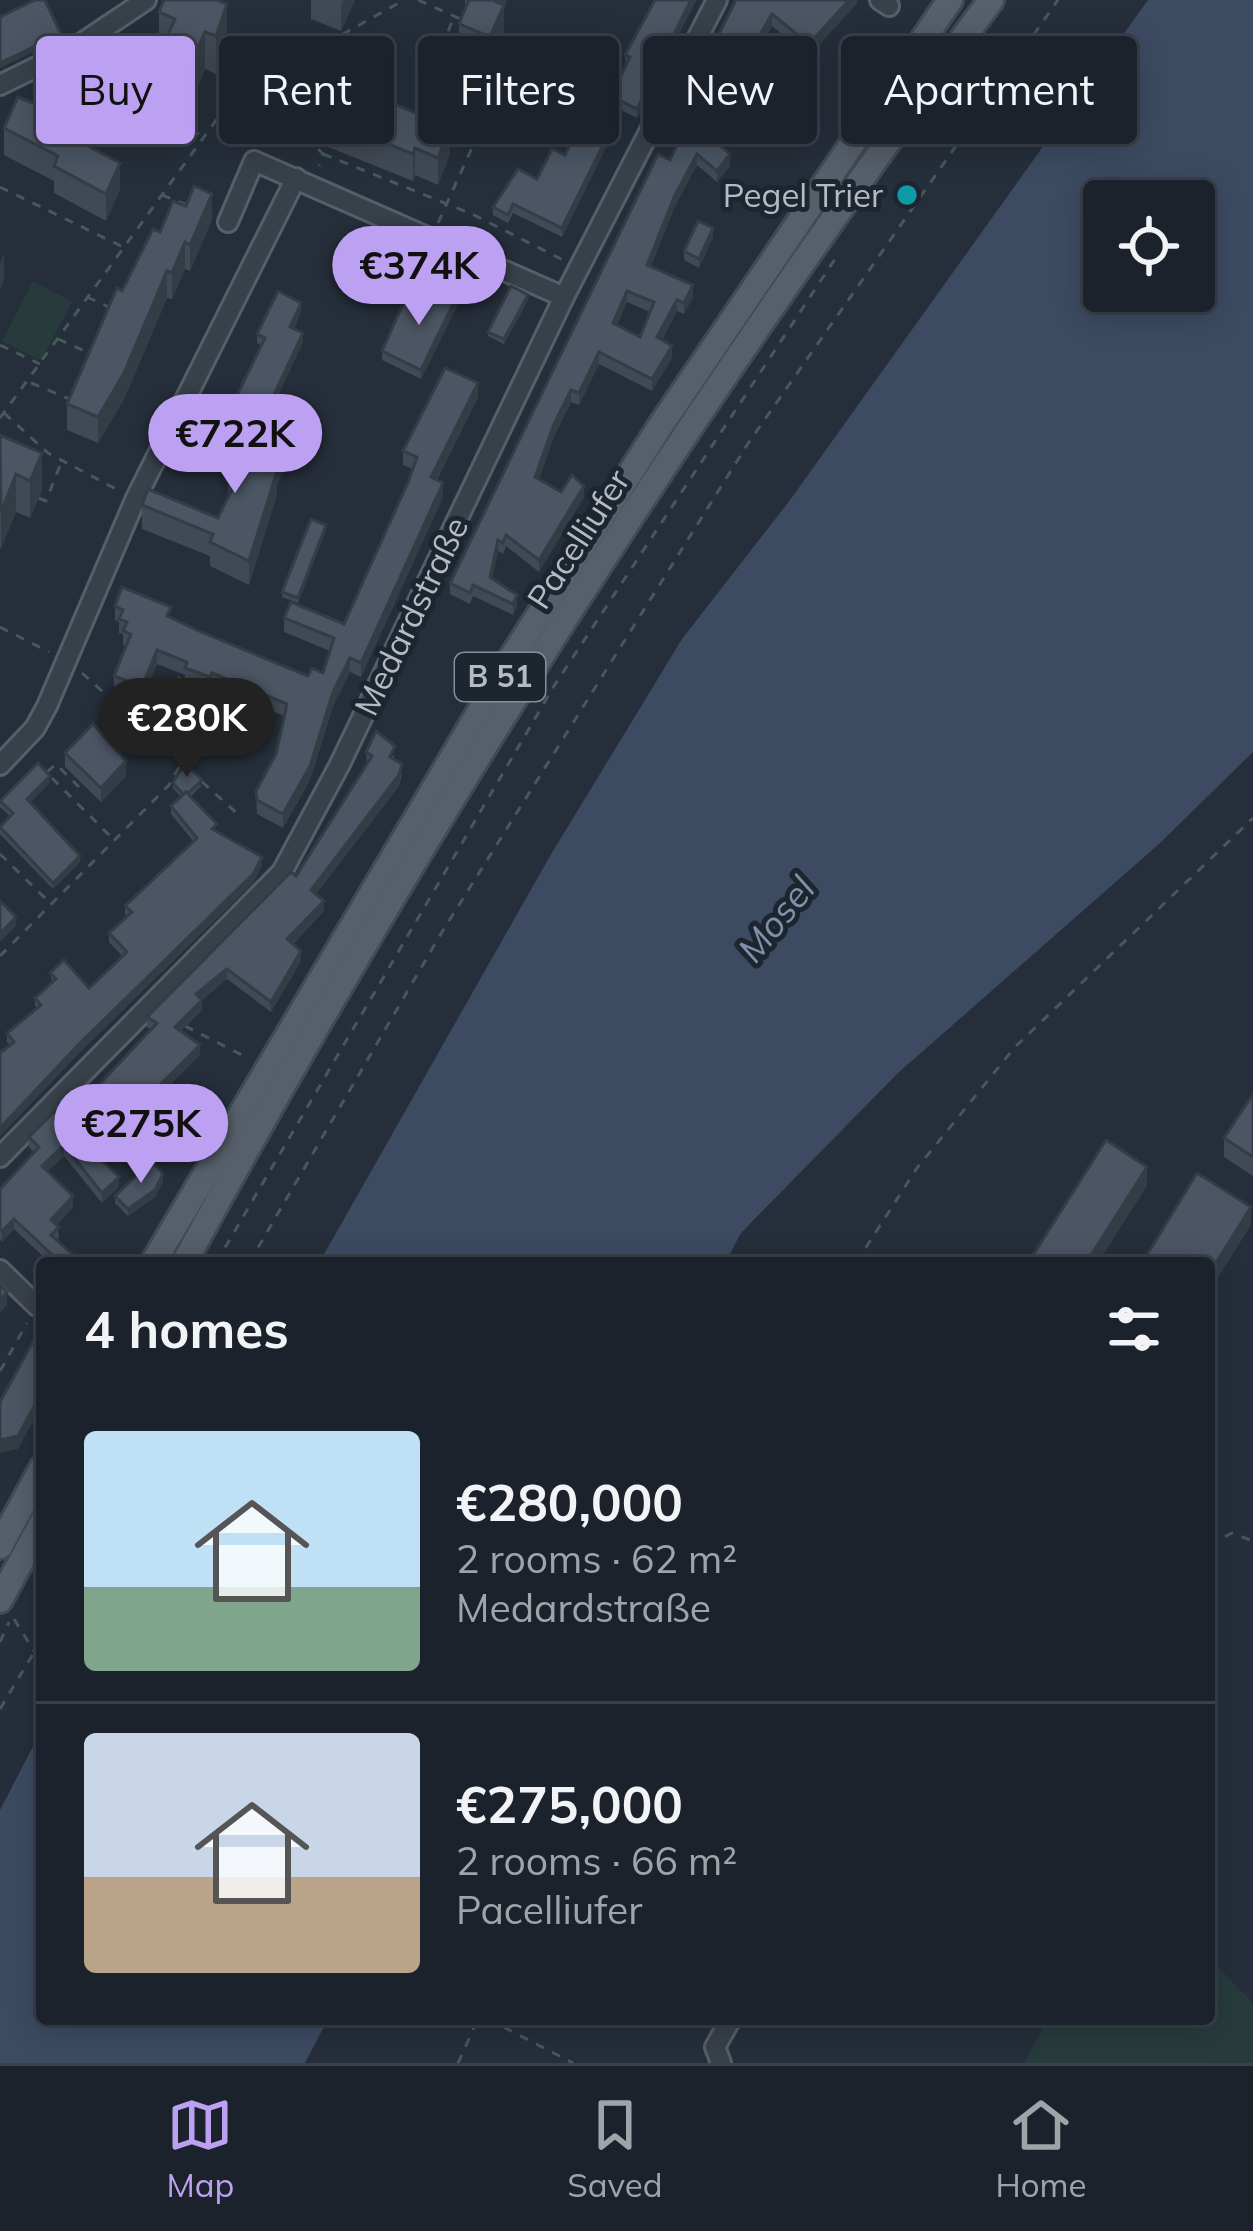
<!DOCTYPE html>
<meta charset="utf-8">
<style>
:root{--surface:#1c222c;--page:#252a34;--text:#f1f3f6;--muted:#a0a4a9;--line:#3a3f48;--accent:#bca0f2}
body{margin:0;font-family:Mulish,sans-serif;background:var(--page);color:var(--text);height:100vh;display:flex;flex-direction:column;font-size:45px;white-space:nowrap}
*{box-sizing:border-box;margin:0}
p{font-size:39px;color:var(--muted)}
.icon{flex:none;width:66px;height:66px;fill:none;stroke:currentColor;stroke-width:2;stroke-linecap:round;stroke-linejoin:round}
.map{position:relative;flex:1;overflow:hidden}
.side{position:absolute;left:36px;top:1257px;width:1179px;height:768px;display:flex;flex-direction:column;background:var(--surface);border-radius:12px;box-shadow:0 6px 30px #0003,0 0 0 3px var(--line)}
.side>*{flex:none}
.hud{position:absolute;left:36px;top:36px;width:1182px;height:108px;display:flex;gap:24px}
.tools{position:absolute;left:1083px;top:180px;display:grid;gap:24px}
.tools a{display:grid;place-items:center;width:132px;height:132px;border-radius:12px;background:var(--surface);box-shadow:0 6px 30px #0003,0 0 0 3px var(--line);font-size:60px}
.price{position:absolute;translate:-50% -102px;padding:0 27px;border-radius:42px;background:var(--accent);color:#111;font-size:39px;line-height:78px;filter:drop-shadow(0 3px 6px #0008)}
.price::after{content:'';position:absolute;left:50%;top:72px;width:36px;height:27px;margin-left:-18px;background:inherit;clip-path:polygon(0 0,100% 0,50% 100%)}
.price.selected{background:#222;color:#fff}
ul{padding:0;list-style:none}
li{display:flex;align-items:center;gap:36px;height:300px;padding:0 48px}
li+li{border-top:3px solid var(--line)}
li span{display:grid;place-items:center;flex:none;width:336px;height:240px;border-radius:12px;color:#555}
li>.icon{margin-inline-start:auto}
span .icon{width:144px;height:144px;fill:#fffc;stroke-width:1}
li b{font-size:51px}
h2{display:flex;justify-content:space-between;align-items:center;height:144px;padding:0 48px;font-size:51px}
.chip{padding:0 42px;border-radius:12px;background:var(--surface);box-shadow:0 6px 30px #0003,0 0 0 3px var(--line);font-size:42px;line-height:108px}
.chip.selected{background:var(--accent);color:#111}
.tabs{display:flex;justify-content:space-around;align-items:center;height:168px;border-top:3px solid var(--line);background:var(--surface);font-size:33px;color:var(--muted)}
.tabs a{display:grid;justify-items:center;gap:6px}
.tabs .selected{color:var(--accent)}
.map>svg:first-child{display:block}
.green{fill:#283b3c}
.water{fill:#3c4b62;fill-rule:evenodd}
.lines{fill:none;stroke-linecap:round;stroke-linejoin:round}
.minor-casing{stroke:#565e68;stroke-width:24}
.major-casing{stroke:#414953;stroke-width:30}
.path{stroke:#46585a;stroke-width:3;stroke-dasharray:9 9;stroke-linecap:butt}
.minor{stroke:#38404a;stroke-width:18}
.major{stroke:#565f6a;stroke-width:24}
.wall{fill:#404955;fill-rule:evenodd}
.shaded-wall{fill:#343c45}
.building{fill:#4b5563;stroke:#343c45;stroke-width:3;fill-rule:evenodd}
.culture-dot{fill:#0f9aa8;stroke:#1d252f;stroke-width:4.5}
.labels{text-anchor:middle;stroke-width:10;stroke-linejoin:round;paint-order:stroke}
.shield{fill:#1d252f;stroke:#878e99;stroke-width:3}
.shield-label{font-size:30px;font-weight:bold;fill:#b4bbc6}
.poi-label{font-size:33px;fill:#b4bbc6;stroke:#1d252f;text-anchor:end}
.street-label{font-size:33px;fill:#b4bbc6;stroke:#1d252f}
.water-label{font-size:36px;font-style:italic;fill:#7e91ab;stroke:#1d252f}
</style>
<div class="map">
<svg width="1253" height="2063" viewBox="0 0 1253 2063">
<rect width="100%" height="100%" fill="#252e3a"/>
<g class="green">
<polygon points="33,281 72,302 41,361 2,341"/>
<polygon points="1209,1958 1253,2003 1253,2063 1024,2063 1048,2019 1209,2019"/>
</g>
<g class="water">
<path d="M1148,0H1253V752L1159,844L898,1073L741,1233L725,1263H319L550,856L682,639L790,500ZM1104,201H1194V291H1104Z"/>
<polygon points="42,1729 42,2019 328,2019 305,2063 0,2063 0,1810"/>
</g>
<g class="lines">
<defs>
<g id="minor">
<polyline points="880,0 889,6"/>
<polyline points="0,85 73,49 146,0"/>
<polyline points="228,222 254,161 564,297"/>
<polyline points="0,765 35,728 47,706 136,498 296,178"/>
<polyline points="0,1157 282,872 340,764 564,297 717,0"/>
<polyline points="0,1270 37,1306"/>
<polyline points="721,2063 715,2047 731,2019"/>
</g>
<g id="major">
<polyline points="153,1263 512,657 661,425 950,0"/>
<path d="M184,1263C423,824 694,402 991,0"/>
<polyline points="0,1546 42,1468"/>
<polyline points="0,1600 42,1523"/>
</g>
</defs>
<use href="#minor" class="minor-casing"/>
<use href="#major" class="major-casing"/>
<g class="path">
<polyline points="418,0 463,20"/>
<polyline points="87,64 115,92 199,134"/>
<polyline points="253,87 323,154 319,166"/>
<polyline points="323,154 472,214 563,260"/>
<polyline points="0,187 121,246"/>
<polyline points="162,195 187,205"/>
<polyline points="438,223 489,110 445,40 454,16"/>
<polyline points="87,297 111,308"/>
<polyline points="58,339 91,354"/>
<polyline points="0,345 40,364"/>
<polyline points="31,383 72,400"/>
<polyline points="4,413 48,453 118,490"/>
<polyline points="0,418 225,108 252,85 404,0"/>
<polyline points="39,498 46,501 61,463"/>
<polyline points="0,627 49,652"/>
<polyline points="82,673 241,817"/>
<polyline points="156,735 181,673"/>
<polyline points="47,772 56,764 79,787"/>
<polyline points="52,778 113,839"/>
<polyline points="0,854 50,903"/>
<polyline points="0,956 169,785 182,762"/>
<polyline points="185,1026 246,1057"/>
<polyline points="216,1263 554,686 835,259"/>
<polyline points="249,1263 442,932 749,442 1058,0"/>
<polyline points="856,1263 917,1168 1015,1047 1253,818"/>
<polyline points="0,1371 27,1323"/>
<polyline points="34,1445 42,1431"/>
<polyline points="1209,1545 1232,1533 1253,1541"/>
<polyline points="14,1619 34,1651"/>
<polyline points="0,1642 9,1622"/>
<polyline points="0,1709 42,1639"/>
<polyline points="488,2019 573,2063"/>
<polyline points="458,2063 478,2019"/>
</g>
<use href="#minor" class="minor"/>
<use href="#major" class="major"/>
</g>
<g class="wall">
<polygon points="311,0 355,0 341,31 311,19"/>
<polygon points="465,0 507,0 504,8 504,32 490,64 459,51 459,24 465,10"/>
<polygon points="655,0 696,0 637,118 611,105 611,96 626,65 625,55"/>
<path d="M736,0H857V3L809,56L772,26L748,68L770,88L809,85L780,117L782,130L771,143L743,120L722,147L730,166L717,182L697,165L675,206L651,266L693,297L684,314L677,311L662,340L672,358L652,391L599,364L579,405L571,402L554,436L539,479L561,492L584,497L539,572L506,546L503,554L498,551L492,579L517,606L513,615L473,596L470,604L450,594V583L683,134L676,131V119ZM627,302L650,312L640,337L617,325Z"/>
<polygon points="159,12 227,42 216,74 205,69 189,106 158,94 158,56 161,50 159,49"/>
<polygon points="49,116 120,190 106,221 54,193 54,181 4,155 4,128"/>
<polygon points="323,118 450,154 438,185 415,175 413,181 323,145"/>
<polygon points="603,128 603,130 609,141 562,237 513,213 508,223 493,215 493,207 537,179 565,155"/>
<polygon points="186,206 212,220 190,271 185,269 172,299 167,298 124,399 98,443 67,430 67,404 122,291 160,232"/>
<polygon points="713,237 699,268 684,260 684,251"/>
<polygon points="528,300 504,344 488,336 488,332"/>
<polygon points="457,306 421,379 382,360 382,351"/>
<polygon points="301,311 294,329 303,342 262,430 286,466 277,484 277,495 249,585 210,566 210,556 142,529 142,505 218,518 228,497 229,465 245,433 227,425 227,416 261,345 257,343 257,334"/>
<polygon points="478,397 437,480 443,497 361,677 350,672 333,706 310,780 283,828 257,814 256,791 276,754 284,716 212,687 210,691 185,682 185,675 157,664 142,701 114,690 114,676 126,646 123,645 123,634 119,633 119,622 115,620 115,606 171,618 201,632 308,676 323,673 330,651 284,632 284,618 344,624 409,480 413,469 403,465 403,451"/>
<polygon points="0,435 42,491 30,518 16,512 0,549"/>
<polygon points="326,529 298,603 282,597 282,592"/>
<polygon points="366,752 395,756 393,759 402,774 399,786 316,894 324,911 293,944 301,961 271,1012 227,979 202,1000 202,1010 181,1031 200,1055 98,1156 119,1187 102,1203 64,1156 47,1171 73,1207 57,1225 59,1237 57,1240 82,1263 50,1263 14,1229 2,1242 0,1239 0,1189 34,1153 29,1147 29,1137 64,1122 151,1030 147,1027 147,1017 296,876 367,763"/>
<polygon points="65,753 126,776 101,802 65,767"/>
<polygon points="50,782 30,803 80,862 53,889 0,834 0,826 10,816 0,807 0,801"/>
<polygon points="173,783 202,785 190,797 217,832 262,865 253,883 79,1053 0,1136 0,1053 10,1045 7,1042 7,1033 37,1008 35,1006 35,998 52,982 50,973 89,988 122,956 109,942 109,933 127,916 125,914 125,906 193,841 171,814 171,806 181,797 173,788"/>
<polygon points="1253,1094 1253,1176 1224,1157 1224,1138"/>
<polygon points="163,1181 155,1197 128,1216 115,1203 115,1196"/>
</g>
<g class="shaded-wall">
<polygon points="343,0 355,0 341,31 341,4"/>
<polygon points="496,0 507,0 504,8 504,32 490,64 490,37"/>
<polygon points="691,0 696,0 637,118 637,109"/>
<polygon points="849,0 857,0 857,3 809,56 809,44"/>
<polygon points="227,4 227,42 216,74 216,36"/>
<polygon points="772,14 772,26 743,76 743,64"/>
<polygon points="205,32 205,69 189,106 189,68"/>
<polygon points="61,34 61,39 0,68 0,63"/>
<polygon points="809,73 809,85 774,123 774,112"/>
<polygon points="743,108 743,120 717,154 717,143"/>
<polygon points="782,119 782,130 771,143 771,131"/>
<polygon points="450,127 450,154 438,185 438,158"/>
<polygon points="609,133 609,141 562,237 562,228"/>
<polygon points="415,148 415,175 413,181 413,154"/>
<polygon points="697,154 697,165 675,206 647,276 647,265 675,195"/>
<polygon points="730,154 730,166 717,182 717,171"/>
<polygon points="120,163 120,190 106,221 106,194"/>
<polygon points="212,194 212,220 190,271 190,245"/>
<polygon points="713,228 713,237 699,268 699,259"/>
<polygon points="185,242 185,269 172,299 172,273"/>
<polygon points="4,253 4,280 0,290 0,263"/>
<polygon points="167,271 167,298 124,399 98,443 98,417"/>
<polygon points="693,285 693,297 684,314 684,303"/>
<polygon points="627,291 627,302 613,335 613,323"/>
<polygon points="528,295 528,300 504,344 504,339"/>
<polygon points="457,296 457,306 421,379 421,370"/>
<polygon points="677,300 677,311 657,349 657,337"/>
<polygon points="301,303 301,311 290,336 290,327"/>
<polygon points="303,333 303,342 258,439 258,430"/>
<polygon points="672,346 672,358 652,391 652,379"/>
<polygon points="599,352 599,364 579,405 579,393"/>
<polygon points="478,383 478,397 431,491 431,477"/>
<polygon points="571,390 571,402 554,436 535,489 535,477 554,424"/>
<polygon points="286,442 286,466 277,484 277,495 249,585 249,561 273,469"/>
<polygon points="42,453 42,491 30,518 30,481"/>
<polygon points="16,474 16,512 1,549 1,512"/>
<polygon points="443,483 443,497 361,677 361,663"/>
<polygon points="584,486 584,497 539,572 539,560"/>
<polygon points="326,525 326,529 298,603 298,598"/>
<polygon points="498,540 498,551 490,589 490,577"/>
<polygon points="517,595 517,606 513,615 513,604"/>
<polygon points="157,650 157,664 142,701 142,687"/>
<polygon points="350,658 350,672 333,706 310,780 283,828 283,814 333,692"/>
<polygon points="126,761 126,776 101,802 101,788"/>
<polygon points="402,764 399,786 311,900 311,890"/>
<polygon points="50,776 50,782 27,806 27,799"/>
<polygon points="80,856 80,862 53,889 53,883"/>
<polygon points="262,857 262,865 253,883 79,1053 0,1136 0,1128 79,1044"/>
<polygon points="324,901 324,911 287,949 287,939"/>
<polygon points="16,917 16,926 0,942 0,934"/>
<polygon points="301,951 301,961 271,1012 271,1002"/>
<polygon points="227,969 227,979 202,1000 202,1010 175,1037 175,1027 196,994"/>
<polygon points="200,1045 200,1055 93,1161 93,1151"/>
<polygon points="64,1145 64,1156 42,1177 42,1166"/>
<polygon points="1147,1167 1147,1186 1098,1263 1086,1263"/>
<polygon points="163,1174 163,1181 155,1197 128,1216 128,1209"/>
<polygon points="119,1177 119,1187 102,1203 102,1193"/>
<polygon points="73,1196 73,1207 51,1231 51,1220"/>
<polygon points="1251,1207 1251,1225 1209,1292 1209,1274"/>
<polygon points="14,1219 14,1229 2,1242 2,1231"/>
<polygon points="7,1292 7,1305 0,1313 0,1300"/>
<polygon points="42,1392 42,1405 18,1449 0,1453 0,1440"/>
</g>
<g class="building">
<polygon points="35,0 45,0 61,34 0,63 0,17"/>
<polygon points="164,0 217,0 227,4 216,36 205,32 189,68 158,56 175,19 159,12"/>
<polygon points="469,0 496,0 496,2 504,5 490,37 459,24"/>
<polygon points="655,0 691,0 637,109 611,96 630,57 625,55"/>
<path d="M736,0H849L809,44L772,14L743,64L770,88L794,62L809,73L774,112L782,119L771,131L743,108L717,143L730,154L717,171L697,154L675,195L647,265L693,285L684,303L677,300L657,337L672,346L652,379L599,352L579,393L571,390L554,424L535,477L561,492L572,475L584,486L539,560L506,535L503,543L498,540L490,577L517,595L513,604L473,585L470,593L450,583L658,154L670,160L687,125L676,119ZM627,291L654,302L640,337L613,323Z"/>
<polygon points="336,87 360,97 363,91 450,127 438,158 415,148 413,154 323,118"/>
<polygon points="18,97 49,110 47,115 71,126 67,135 120,163 106,194 54,166 58,156 4,128"/>
<polygon points="586,110 603,119 599,128 609,133 562,228 513,204 508,215 493,207 518,169 537,179 552,149 565,155"/>
<polygon points="194,186 212,194 190,245 185,242 172,273 167,271 124,373 98,417 67,404 117,288 122,291 153,229 160,232 173,201 186,206"/>
<polygon points="698,221 713,228 699,259 684,251"/>
<polygon points="431,284 457,296 421,370 382,351 404,302 419,309"/>
<polygon points="511,286 528,295 504,339 488,332"/>
<polygon points="278,291 301,303 290,327 303,333 258,429 227,416 265,338 257,334"/>
<polygon points="445,368 478,383 431,477 443,483 361,663 350,658 333,692 310,766 283,814 257,800 256,791 276,754 287,704 212,673 210,677 185,668 187,662 157,650 142,687 114,676 131,634 123,631 127,622 119,619 123,610 115,606 122,587 171,607 167,616 201,632 308,676 312,668 323,673 334,638 284,618 291,602 344,624 409,480 417,457 403,451"/>
<polygon points="249,424 286,442 273,469 277,471 249,561 210,542 213,534 142,505 148,489 218,518 234,485 228,482 235,468 229,465"/>
<polygon points="0,435 42,453 30,481 16,474 1,512"/>
<polygon points="311,519 326,525 298,598 282,592"/>
<polygon points="93,724 126,761 101,788 65,753"/>
<polygon points="376,731 395,746 390,757 402,764 399,775 311,890 324,901 287,939 301,951 271,1002 227,969 196,994 202,1000 175,1027 200,1045 93,1151 119,1177 102,1193 64,1145 42,1166 73,1196 51,1220 59,1227 51,1235 82,1263 61,1263 14,1219 2,1231 0,1229 0,1189 39,1147 29,1137 54,1112 64,1122 157,1023 147,1017 291,872 296,876 372,756 366,752"/>
<polygon points="185,762 202,780 187,794 186,792 183,794 173,783"/>
<polygon points="38,763 50,776 27,799 80,856 53,883 0,827 13,813 0,801"/>
<polygon points="186,792 217,824 212,829 262,857 253,874 79,1044 0,1128 0,1053 14,1042 7,1033 41,1005 35,998 56,979 50,973 64,960 89,988 127,952 109,933 132,912 125,906 197,838 171,806"/>
<polygon points="0,901 16,917 0,934"/>
<polygon points="1253,1094 1253,1157 1224,1138"/>
<polygon points="1106,1140 1147,1167 1086,1263 1028,1263"/>
<polygon points="152,1161 163,1174 155,1190 128,1209 115,1196"/>
<polygon points="1197,1173 1251,1207 1209,1274 1209,1263 1142,1263"/>
<polygon points="0,1285 7,1292 0,1300"/>
<polygon points="42,1325 42,1392 18,1436 0,1440 0,1402"/>
</g>
<circle class="culture-dot" cx="907" cy="195" r="12"/>
<g class="labels">
<rect class="shield" x="455" y="653" width="90" height="48" rx="9"/>
<g class="shield-label">
<text x="500" y="687">B 51</text>
</g>
<g class="poi-label">
<text x="883" y="207">Pegel Trier</text>
</g>
<g class="street-label">
<text transform="translate(578 539) rotate(-57)" y="12">Pacelliufer</text>
<text transform="translate(411 616) rotate(-64)" y="12">Medardstraße</text>
</g>
<g class="water-label">
<text transform="translate(776 919) rotate(-51)" y="13">Mosel</text>
</g>
</g>
</svg>
<div class="tools">
<a><svg class="icon" aria-label="locate" viewBox="0 0 24 24"><circle cx="12" cy="12" r="6"/><path d="M12 2v4M12 18v4M2 12h4M18 12h4"/></svg></a>
</div>
<b class="price" style="left:419px;top:328px">€374K</b>
<b class="price" style="left:235px;top:496px">€722K</b>
<b class="price selected" style="left:187px;top:780px">€280K</b>
<b class="price" style="left:141px;top:1186px">€275K</b>
<div class="hud">
<a class="chip selected">Buy</a>
<a class="chip">Rent</a>
<a class="chip">Filters</a>
<a class="chip">New</a>
<a class="chip">Apartment</a>
</div>
<section class="side">
<h2>4 homes<svg class="icon" aria-label="filters" viewBox="0 0 24 24"><path d="M4 7h16M4 17h16"/><circle cx="9" cy="7" r="2"/><circle cx="15" cy="17" r="2"/></svg></h2>
<ul>
<li><span style="background:linear-gradient(#bfe0f5 65%,#7fa58c 0)"><svg class="icon" aria-label="home" viewBox="0 0 24 24"><path d="M3 11l9-7 9 7M6 9v11h12V9"/></svg></span><div><b>€280,000</b><p>2 rooms · 62 m²</p><p>Medardstraße</p></div></li>
<li><span style="background:linear-gradient(#c9d6e8 60%,#b9a48a 0)"><svg class="icon" aria-label="home" viewBox="0 0 24 24"><path d="M3 11l9-7 9 7M6 9v11h12V9"/></svg></span><div><b>€275,000</b><p>2 rooms · 66 m²</p><p>Pacelliufer</p></div></li>
</ul>
</section>
</div>
<nav class="tabs">
<a class="selected"><svg class="icon" aria-label="map" viewBox="0 0 24 24"><path d="M3 6l6-2 6 2 6-2v14l-6 2-6-2-6 2zM9 4v14M15 6v14"/></svg>Map</a>
<a><svg class="icon" aria-label="saved" viewBox="0 0 24 24"><path d="M7 4h10v16l-5-4-5 4z"/></svg>Saved</a>
<a><svg class="icon" aria-label="home" viewBox="0 0 24 24"><path d="M3 11l9-7 9 7M6 9v11h12V9"/></svg>Home</a>
</nav>
